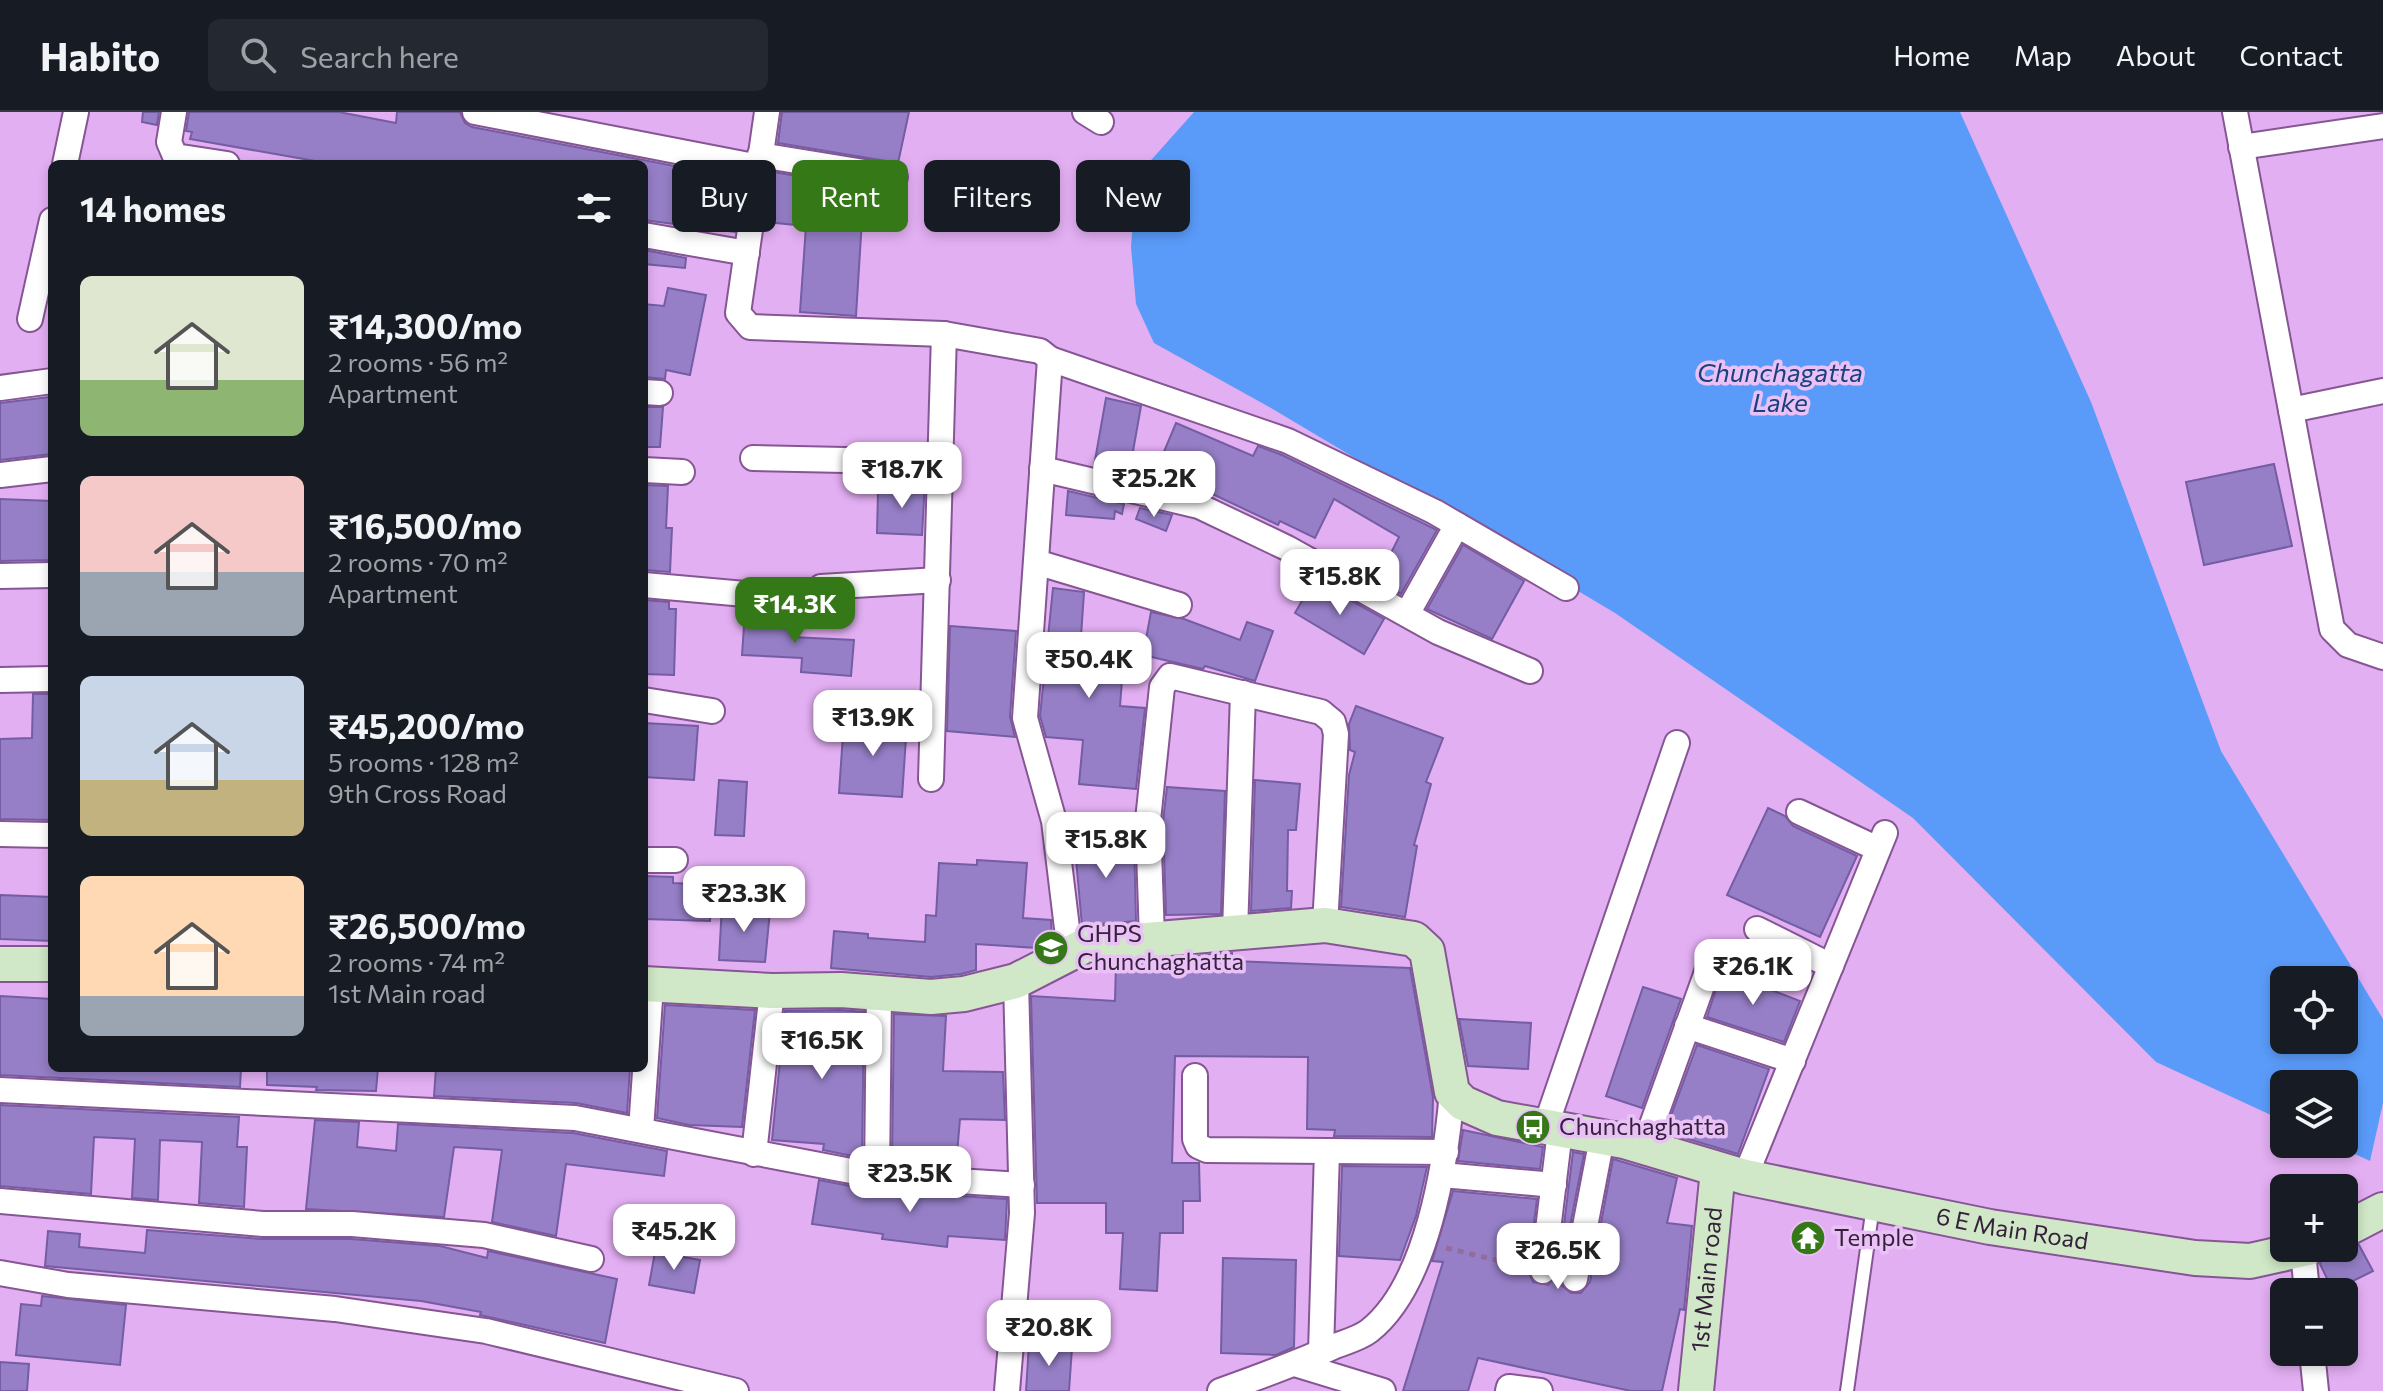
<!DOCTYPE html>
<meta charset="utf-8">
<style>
:root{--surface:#171b24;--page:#242831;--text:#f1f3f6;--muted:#9ea1a6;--line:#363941;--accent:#357817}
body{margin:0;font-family:Commissioner,sans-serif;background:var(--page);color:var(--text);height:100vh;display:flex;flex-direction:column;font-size:30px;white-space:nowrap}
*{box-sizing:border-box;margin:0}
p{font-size:26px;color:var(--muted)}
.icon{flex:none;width:44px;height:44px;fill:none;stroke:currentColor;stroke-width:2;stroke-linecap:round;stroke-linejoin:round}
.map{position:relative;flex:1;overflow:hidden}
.panel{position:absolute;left:48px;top:48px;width:600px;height:912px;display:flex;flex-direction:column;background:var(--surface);border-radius:12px;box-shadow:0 4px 12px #0003}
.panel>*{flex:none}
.top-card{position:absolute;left:672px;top:48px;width:760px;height:72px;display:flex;gap:16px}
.buttons{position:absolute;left:2270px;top:854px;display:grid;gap:16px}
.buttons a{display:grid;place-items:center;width:88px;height:88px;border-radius:12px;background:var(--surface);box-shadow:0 4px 12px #0003;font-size:40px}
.price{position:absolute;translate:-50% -68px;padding:0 18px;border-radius:16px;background:#fff;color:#222;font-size:26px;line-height:52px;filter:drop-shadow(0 2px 4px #0008)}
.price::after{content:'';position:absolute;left:50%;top:48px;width:24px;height:18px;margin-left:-12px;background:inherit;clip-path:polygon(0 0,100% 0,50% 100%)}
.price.current{background:var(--accent);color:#fff}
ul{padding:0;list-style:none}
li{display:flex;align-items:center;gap:24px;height:200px;padding:0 32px}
li span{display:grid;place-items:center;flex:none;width:224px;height:160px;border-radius:12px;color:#555}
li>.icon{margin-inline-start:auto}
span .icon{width:96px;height:96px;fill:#fffc;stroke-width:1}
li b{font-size:34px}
h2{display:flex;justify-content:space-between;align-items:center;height:96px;padding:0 32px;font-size:34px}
.tag{padding:0 28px;border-radius:12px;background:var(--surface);box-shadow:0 4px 12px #0003;font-size:28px;line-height:72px}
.tag.current{background:var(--accent);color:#fff}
header{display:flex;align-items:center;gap:48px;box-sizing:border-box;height:112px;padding:0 40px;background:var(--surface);border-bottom:2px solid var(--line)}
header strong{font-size:38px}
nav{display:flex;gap:44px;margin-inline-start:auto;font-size:28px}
.search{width:560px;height:72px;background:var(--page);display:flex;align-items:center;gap:20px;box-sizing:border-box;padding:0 28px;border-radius:12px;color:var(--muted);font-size:30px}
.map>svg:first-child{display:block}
.water{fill:#5a9bf9;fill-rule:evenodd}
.building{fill:#967fc7;stroke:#745da2;stroke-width:2}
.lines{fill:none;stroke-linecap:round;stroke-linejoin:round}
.lane-casing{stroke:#865694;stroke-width:16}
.street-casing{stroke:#865694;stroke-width:28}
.secondary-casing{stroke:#865694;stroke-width:38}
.path{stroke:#916c9c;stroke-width:5;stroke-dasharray:6 6;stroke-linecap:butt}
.lane{stroke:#fff;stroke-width:12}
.street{stroke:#fff;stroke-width:24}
.secondary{stroke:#d0e8c7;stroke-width:34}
.labels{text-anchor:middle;stroke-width:7;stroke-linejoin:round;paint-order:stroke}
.poi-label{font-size:24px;fill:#35213b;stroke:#eac1f7;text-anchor:start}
.street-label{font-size:24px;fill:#35213b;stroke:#eac1f7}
.water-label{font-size:26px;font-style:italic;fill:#19427d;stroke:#eac1f7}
</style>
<header>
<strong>Habito</strong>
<div class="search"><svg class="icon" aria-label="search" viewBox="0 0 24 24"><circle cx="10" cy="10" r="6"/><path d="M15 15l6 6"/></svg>Search here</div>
<nav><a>Home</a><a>Map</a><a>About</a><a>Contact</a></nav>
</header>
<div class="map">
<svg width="2383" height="1279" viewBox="0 0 2383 1279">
<rect width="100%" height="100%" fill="#e3aff3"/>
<path class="water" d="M1194,0H1960L2091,290L2221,639L2383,907V991L2370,1049L2333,1032H2344V972H2284V1009L2156,950L1913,706L1615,501L1271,296L1154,231L1136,192L1131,135L1134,93L1144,56ZM2284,868H2344V928H2284Z"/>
<g class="building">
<polygon points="143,0 159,0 157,13 142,10"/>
<polygon points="189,0 339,0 396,11 397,0 460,0 465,11 472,15 742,67 735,120 644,108 644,52 332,52 190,27 192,20 186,19"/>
<polygon points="782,0 909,0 898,51 778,31"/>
<polygon points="773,60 864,75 856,204 800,200 806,114 766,110"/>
<polygon points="644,138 686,146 685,156 644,152"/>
<polygon points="668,176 706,183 690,263 666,258 665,267 644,265 644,192 664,194"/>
<polygon points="49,285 52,342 0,348 0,291"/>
<polygon points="1106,286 1141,294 1129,362 1094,354"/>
<polygon points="644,295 663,295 660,335 644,335"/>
<polygon points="1176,311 1253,344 1258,334 1282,343 1437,418 1401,482 1377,469 1399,425 1334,387 1315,426 1280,409 1278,413 1185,369 1183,375 1152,368"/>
<polygon points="2274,352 2292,434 2204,453 2186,370"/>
<polygon points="904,369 925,370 922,423 877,421 878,379 904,380"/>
<polygon points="644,373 668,374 666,416 672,416 670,460 644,458"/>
<polygon points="1068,379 1124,392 1122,402 1115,399 1114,407 1066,403"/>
<polygon points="0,387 52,389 52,448 0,449"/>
<polygon points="1140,396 1172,403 1166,419 1136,407"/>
<polygon points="1463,433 1524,469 1492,527 1427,497"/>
<polygon points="1314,468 1384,507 1364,542 1295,501"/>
<polygon points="1053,476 1084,480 1080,539 1124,542 1120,594 1145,596 1136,677 1079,672 1083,628 1046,625 1040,604"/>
<polygon points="644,488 669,490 669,497 676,497 674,563 644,562"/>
<polygon points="745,499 793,503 792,525 854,528 851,564 801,560 802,546 742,543"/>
<polygon points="1151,500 1184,507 1240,528 1247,510 1273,519 1255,569 1205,554 1203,557 1143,543"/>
<polygon points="950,514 1016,519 1010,605 1015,625 947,619"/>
<polygon points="33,582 52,582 52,708 0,707 0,627 32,626"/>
<polygon points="1356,594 1443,626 1426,670 1431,672 1414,733 1417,734 1405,805 1341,795 1349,663 1355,640 1350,638 1349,612"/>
<polygon points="844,607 907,611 902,685 839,681"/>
<polygon points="644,611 698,614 694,668 644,665"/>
<polygon points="719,668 747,670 744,724 715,723"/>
<polygon points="1255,668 1300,672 1296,718 1288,718 1287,779 1292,779 1291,796 1251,799"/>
<polygon points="1167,675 1225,679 1221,802 1166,803 1163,709"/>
<polygon points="1768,696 1785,704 1793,714 1857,744 1820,825 1727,783"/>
<polygon points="1074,724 1134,726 1136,809 1082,814"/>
<polygon points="977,748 1027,751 1023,806 1051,808 1052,828 1037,836 976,832 976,858 961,862 931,865 831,856 834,819 868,822 868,826 925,830 926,803 936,804 939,751 977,753"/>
<polygon points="644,764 673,765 673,771 712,773 710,809 644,807"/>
<polygon points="0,783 52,785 52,829 0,827"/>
<polygon points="722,793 770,799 765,850 719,848"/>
<polygon points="1232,841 1232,849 1410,856 1433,985 1432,1025 1334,1024 1335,1018 1307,1017 1308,945 1175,944 1172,1051 1199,1051 1200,1089 1183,1089 1183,1121 1160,1121 1157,1179 1120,1177 1123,1121 1106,1121 1106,1091 1037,1091 1031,884 1115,889 1116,851"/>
<polygon points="1722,859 1800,889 1784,930 1707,905"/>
<polygon points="1643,875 1681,887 1642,996 1606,984"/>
<polygon points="0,884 52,887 52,956 241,956 240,975 0,963"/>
<polygon points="665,893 755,898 742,1015 689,1013 657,1006"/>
<polygon points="840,898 864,900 862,1046 823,1038 824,1032 772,1028 785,899"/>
<polygon points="894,902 946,904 943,959 1003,960 1005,1008 960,1007 956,1054 892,1050"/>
<polygon points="1459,907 1531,911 1528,957 1468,954"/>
<polygon points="1697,933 1769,957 1738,1042 1665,1020"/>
<polygon points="267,956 378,956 376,979 316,978 317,975 267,973"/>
<polygon points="436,956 630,956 627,1001 576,991 434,984"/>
<polygon points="0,993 239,1005 237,1035 247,1035 244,1095 199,1091 202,1030 160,1028 158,1088 132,1086 135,1027 94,1025 91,1082 0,1074"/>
<polygon points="315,1008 359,1010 357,1035 396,1039 398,1012 573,1021 667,1039 664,1064 566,1052 556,1124 492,1110 502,1038 454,1035 444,1105 306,1097"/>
<polygon points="1463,1018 1543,1035 1540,1057 1458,1049"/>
<polygon points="1573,1040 1584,1042 1560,1165 1561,1173 1571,1181 1581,1181 1590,1170 1613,1047 1677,1066 1667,1111 1692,1114 1684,1198 1680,1197 1662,1279 1631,1279 1478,1246 1468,1279 1403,1279 1443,1150 1432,1149 1453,1079 1537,1087 1528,1158 1533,1170 1548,1173 1558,1161"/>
<polygon points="1342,1054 1427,1055 1416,1104 1400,1148 1339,1144"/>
<polygon points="819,1068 876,1079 1007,1087 1005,1128 948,1124 947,1135 882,1127 883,1122 812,1112"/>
<polygon points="147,1118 262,1127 351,1127 440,1134 487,1146 488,1139 617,1167 605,1231 480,1203 481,1200 421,1189 45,1154 48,1119 80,1122 79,1135 145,1141"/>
<polygon points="2359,1133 2373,1159 2333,1179 2320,1152 2327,1136 2344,1138"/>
<polygon points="655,1140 700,1148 694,1181 649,1173"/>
<polygon points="1223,1146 1296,1148 1294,1235 1276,1243 1221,1241"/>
<polygon points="42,1184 126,1193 120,1253 16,1243 21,1192 41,1194"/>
<polygon points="1029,1232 1072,1236 1069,1279 1026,1279"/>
<polygon points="0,1250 29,1252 27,1279 0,1279"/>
</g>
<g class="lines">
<defs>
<polyline id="lane" points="1847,1279 1873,1094"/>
<g id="street">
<polyline points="174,0 169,30 175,44 227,52"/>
<polyline points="475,0 759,55"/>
<polyline points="767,0 738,201 750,215 944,222 1040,239 1050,247 1025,606 1054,709 1070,841"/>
<polyline points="1085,0 1101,10"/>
<polyline points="2235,0 2332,517 2348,533 2383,545"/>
<polyline points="2241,35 2383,14"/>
<polyline points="760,43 895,65"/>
<polyline points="65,52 76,0"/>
<polyline points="644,123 747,141"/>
<polyline points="30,207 52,108"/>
<polyline points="1050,247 1288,329 1435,400 1566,476"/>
<polyline points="0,276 52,269"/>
<polyline points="644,280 660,281"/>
<polyline points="2291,298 2383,279"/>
<polyline points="753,346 940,350"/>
<polyline points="1042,357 1199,394 1287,436 1438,520 1530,559"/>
<polyline points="644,358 682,360"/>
<polyline points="0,363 52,357"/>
<polyline points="1036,450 1179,493"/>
<polyline points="0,464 52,463"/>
<polyline points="644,473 756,483"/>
<polyline points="821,475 938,468"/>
<polyline points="1407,502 1457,413"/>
<polyline points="0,568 52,567"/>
<polyline points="644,588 712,599"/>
<polyline points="931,667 944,222"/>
<polyline points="1799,700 1878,737"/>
<polyline points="0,722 52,723"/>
<polyline points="644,748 675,748"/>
<polyline points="1757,817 1831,854"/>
<polyline points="1235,820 1243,581"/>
<polyline points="1152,827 1148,708 1162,575 1170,564 1321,600 1333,610 1336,622 1325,813"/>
<polyline points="1687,914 1793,949"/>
<polyline points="1195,964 1195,1027 1198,1034 1207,1038 1446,1040"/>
<polyline points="0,978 575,1006 877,1064 1022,1073"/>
<polyline points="1545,1016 1677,631"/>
<polyline points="641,1018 651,873"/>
<polyline points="1644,1035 1708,857"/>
<polyline points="754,1042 772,879"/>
<polyline points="1442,1063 1554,1073"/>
<polyline points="877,1064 879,881"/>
<polyline points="1745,1065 1885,721"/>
<polyline points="0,1089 263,1112 352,1112 484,1123 591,1147"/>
<polyline points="2303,1139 2307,1180"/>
<polyline points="1543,1159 1560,1019"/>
<polyline points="0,1161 68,1173 335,1197 486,1219 736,1279"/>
<polyline points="1575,1167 1602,1026"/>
<polyline points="1321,1240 1327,1039"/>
<polyline points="2312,1240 2316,1279"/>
<polyline points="1295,1252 1383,1279"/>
<polyline points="1007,1279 1022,1101 1016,869"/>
<path d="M1220,1279C1259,1265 1298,1251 1335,1234C1346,1230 1360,1226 1369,1219C1428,1173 1446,1049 1452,980"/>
<polyline points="1508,1279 1509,1275 1540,1279"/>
</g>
<g id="secondary">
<polyline points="0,852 52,852"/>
<path id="s1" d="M644,872L772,879L841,878L931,885L964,882L1016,869L1086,833L1325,813L1414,827L1427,839L1452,980L1463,991L1497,1006L1624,1029L1745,1065L1990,1115L2195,1146L2250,1149L2308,1136"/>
<polyline points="2344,1118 2383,1098"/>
<path id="s2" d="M1696,1279L1718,1058"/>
</g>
</defs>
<use href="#lane" class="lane-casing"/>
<use href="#street" class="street-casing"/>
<use href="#secondary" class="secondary-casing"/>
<polyline class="path" points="1446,1136 1517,1153"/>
<use href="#lane" class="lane"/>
<use href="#street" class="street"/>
<use href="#secondary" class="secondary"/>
</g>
<defs>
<symbol id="school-disc" viewBox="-11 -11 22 22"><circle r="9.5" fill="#357817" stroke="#eac1f7"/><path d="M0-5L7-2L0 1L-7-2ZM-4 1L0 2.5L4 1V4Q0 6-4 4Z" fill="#fff"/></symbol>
<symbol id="bus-disc" viewBox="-11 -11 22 22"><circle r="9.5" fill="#357817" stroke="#eac1f7"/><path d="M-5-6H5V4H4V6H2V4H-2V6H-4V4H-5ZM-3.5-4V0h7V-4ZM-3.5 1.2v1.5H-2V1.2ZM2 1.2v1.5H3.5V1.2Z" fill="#fff"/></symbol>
<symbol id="temple-disc" viewBox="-11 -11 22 22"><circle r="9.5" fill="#357817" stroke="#eac1f7"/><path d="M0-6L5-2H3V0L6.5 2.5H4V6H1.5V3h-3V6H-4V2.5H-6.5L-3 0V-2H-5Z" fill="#fff"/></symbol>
</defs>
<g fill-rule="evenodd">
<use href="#school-disc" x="1031" y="816" width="40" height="40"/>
<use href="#bus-disc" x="1513" y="995" width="40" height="40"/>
<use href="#temple-disc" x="1788" y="1106" width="40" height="40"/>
</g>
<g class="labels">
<g class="poi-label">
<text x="1077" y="830">GHPS<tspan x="1077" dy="28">Chunchaghatta</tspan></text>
<text x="1559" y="1023">Chunchaghatta</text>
<text x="1834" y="1134">Temple</text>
</g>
<g class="street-label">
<text dy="8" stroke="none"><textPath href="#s1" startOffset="1524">6 E Main Road</textPath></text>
<text dy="8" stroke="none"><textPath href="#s2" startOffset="112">1st Main road</textPath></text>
</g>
<g class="water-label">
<text x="1780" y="270">Chunchagatta<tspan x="1780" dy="30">Lake</tspan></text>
</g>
</g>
</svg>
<div class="buttons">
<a><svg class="icon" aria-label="locate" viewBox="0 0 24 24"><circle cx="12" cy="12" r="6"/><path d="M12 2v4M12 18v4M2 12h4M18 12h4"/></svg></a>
<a><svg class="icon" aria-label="layers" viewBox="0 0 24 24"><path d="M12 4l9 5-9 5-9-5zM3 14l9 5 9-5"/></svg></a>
<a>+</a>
<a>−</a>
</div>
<b class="price" style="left:902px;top:398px">₹18.7K</b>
<b class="price" style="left:1154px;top:407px">₹25.2K</b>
<b class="price" style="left:1340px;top:505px">₹15.8K</b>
<b class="price current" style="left:795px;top:533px">₹14.3K</b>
<b class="price" style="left:1089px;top:588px">₹50.4K</b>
<b class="price" style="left:873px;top:646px">₹13.9K</b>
<b class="price" style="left:1106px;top:768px">₹15.8K</b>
<b class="price" style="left:744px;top:822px">₹23.3K</b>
<b class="price" style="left:1753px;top:895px">₹26.1K</b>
<b class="price" style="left:822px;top:969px">₹16.5K</b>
<b class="price" style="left:910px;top:1102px">₹23.5K</b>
<b class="price" style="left:674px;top:1160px">₹45.2K</b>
<b class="price" style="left:1558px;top:1179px">₹26.5K</b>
<b class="price" style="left:1049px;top:1256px">₹20.8K</b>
<div class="top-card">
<a class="tag">Buy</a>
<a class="tag current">Rent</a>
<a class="tag">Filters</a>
<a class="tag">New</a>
</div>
<section class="panel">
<h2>14 homes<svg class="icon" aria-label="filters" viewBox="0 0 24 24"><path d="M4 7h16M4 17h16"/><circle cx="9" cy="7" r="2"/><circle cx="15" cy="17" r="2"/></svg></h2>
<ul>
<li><span style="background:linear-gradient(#dfe7d0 65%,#8fb573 0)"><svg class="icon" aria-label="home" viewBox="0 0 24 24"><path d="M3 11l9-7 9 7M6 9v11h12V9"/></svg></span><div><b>₹14,300/mo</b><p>2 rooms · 56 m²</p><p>Apartment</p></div></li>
<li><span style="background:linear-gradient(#f6c9c9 60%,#9aa5b1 0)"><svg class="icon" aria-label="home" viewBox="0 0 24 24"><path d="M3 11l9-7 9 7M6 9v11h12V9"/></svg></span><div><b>₹16,500/mo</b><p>2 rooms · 70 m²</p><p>Apartment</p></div></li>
<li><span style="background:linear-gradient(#c9d6e8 65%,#c2b280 0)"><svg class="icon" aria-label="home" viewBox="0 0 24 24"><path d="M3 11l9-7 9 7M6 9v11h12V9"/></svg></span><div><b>₹45,200/mo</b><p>5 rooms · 128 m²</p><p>9th Cross Road</p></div></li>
<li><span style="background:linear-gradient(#ffd9b3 75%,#9aa5b1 0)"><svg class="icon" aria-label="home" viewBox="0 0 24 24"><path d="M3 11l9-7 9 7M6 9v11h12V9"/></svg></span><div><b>₹26,500/mo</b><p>2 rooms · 74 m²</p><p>1st Main road</p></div></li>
</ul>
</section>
</div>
